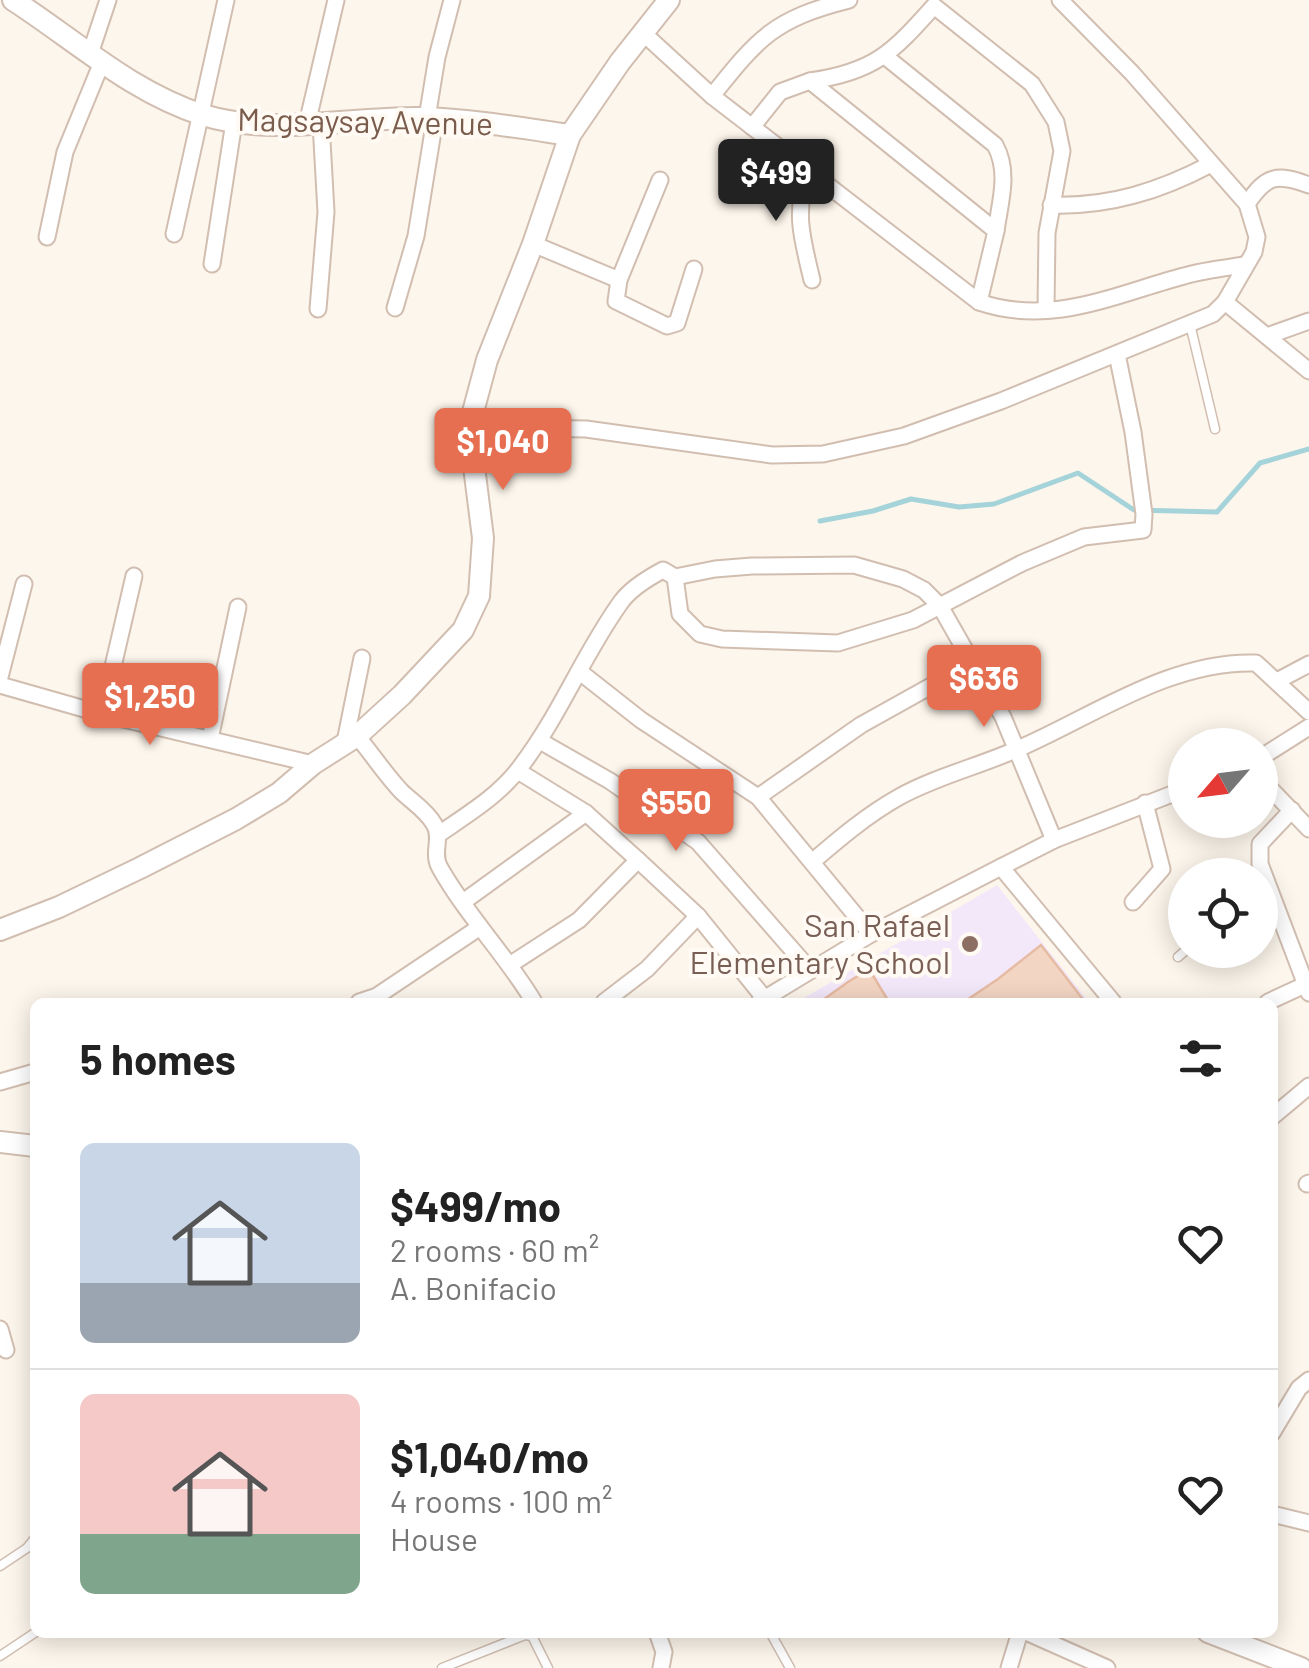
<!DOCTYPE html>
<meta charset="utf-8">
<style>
:root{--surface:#fff;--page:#f6f6f6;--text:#222;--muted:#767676;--line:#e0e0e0;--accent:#e76f51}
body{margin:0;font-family:Barlow,sans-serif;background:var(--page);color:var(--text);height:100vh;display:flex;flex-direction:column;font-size:38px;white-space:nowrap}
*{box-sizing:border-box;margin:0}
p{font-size:32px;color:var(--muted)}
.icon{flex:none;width:55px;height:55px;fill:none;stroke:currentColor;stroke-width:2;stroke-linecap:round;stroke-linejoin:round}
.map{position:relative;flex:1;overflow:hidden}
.details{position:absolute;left:30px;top:998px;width:1248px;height:640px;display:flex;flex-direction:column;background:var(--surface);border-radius:15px;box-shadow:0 5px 25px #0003}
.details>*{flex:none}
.needle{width:65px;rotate:242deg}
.controls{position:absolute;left:1168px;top:728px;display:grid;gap:20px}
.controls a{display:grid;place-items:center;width:110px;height:110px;border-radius:50%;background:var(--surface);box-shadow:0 5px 25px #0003;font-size:50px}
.price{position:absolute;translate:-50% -85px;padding:0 22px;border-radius:10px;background:var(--accent);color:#fff;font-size:32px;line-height:65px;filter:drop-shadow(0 2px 5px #0008)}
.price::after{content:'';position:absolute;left:50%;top:60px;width:30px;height:22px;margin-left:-15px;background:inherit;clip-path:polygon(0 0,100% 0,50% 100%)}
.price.current{background:#222;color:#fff}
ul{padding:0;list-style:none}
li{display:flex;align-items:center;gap:30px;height:250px;padding:0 50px}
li+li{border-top:2px solid var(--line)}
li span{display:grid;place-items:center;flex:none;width:280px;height:200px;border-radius:15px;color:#555}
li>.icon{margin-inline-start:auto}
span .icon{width:120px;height:120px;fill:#fffc;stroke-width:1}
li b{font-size:42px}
h2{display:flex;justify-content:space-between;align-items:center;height:120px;padding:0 50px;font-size:42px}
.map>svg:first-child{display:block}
.education{fill:#f3e8fa}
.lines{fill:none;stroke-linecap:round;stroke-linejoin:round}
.stream{stroke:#a5d3da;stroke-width:5}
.building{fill:#f3d5c3;stroke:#e6bba3;stroke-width:2.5}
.service-casing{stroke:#d1beb0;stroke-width:11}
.minor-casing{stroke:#d1beb0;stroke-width:19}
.tertiary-casing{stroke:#d1beb0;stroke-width:24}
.service{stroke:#fff;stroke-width:8}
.minor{stroke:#fff;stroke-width:15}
.tertiary{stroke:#fff;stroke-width:20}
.education-dot{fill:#8d6e63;stroke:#fffaf3;stroke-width:4}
.labels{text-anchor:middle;stroke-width:8;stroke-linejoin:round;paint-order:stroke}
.street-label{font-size:32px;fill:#7a5c4d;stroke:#fffaf3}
.education-label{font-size:32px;fill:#785e54;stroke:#fffaf3;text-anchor:end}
</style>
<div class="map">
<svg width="1309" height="1668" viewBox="0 0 1309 1668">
<rect width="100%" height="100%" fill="#fdf6ec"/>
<polygon class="education" points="997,885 1089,1002 797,1002"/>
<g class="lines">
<polyline class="stream" points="820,521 873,511 911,499 959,507 994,504 1078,473 1134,510 1217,512 1260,463 1309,449"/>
</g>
<g class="building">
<polygon points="1041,945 1085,1002 964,1002 998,979"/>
<polygon points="869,969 889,1002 820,1002 848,982"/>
</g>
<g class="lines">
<defs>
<g id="service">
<polyline points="1190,324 1215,429"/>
<polyline points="1178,957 1186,950"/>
<polyline points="0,1566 27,1548 35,1538"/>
<polyline points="770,1632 790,1668"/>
<polyline points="0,1656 36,1632"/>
<polyline points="442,1668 525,1635 532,1636 548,1668"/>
</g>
<g id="minor">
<path d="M642,32L712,96L979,302C1051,327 1116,294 1184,276C1204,270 1225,268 1245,265"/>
<polyline points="90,54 108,0"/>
<path d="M886,57L995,145C1010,172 1000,202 996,231"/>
<path d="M712,96C759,37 774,19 849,0"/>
<polyline points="427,118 437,57 452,0"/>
<polyline points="307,124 336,0"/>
<polyline points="752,127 780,92 810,81"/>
<path d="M807,169C795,216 801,234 812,280"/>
<path d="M1247,204C1266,175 1277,173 1309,185"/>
<path d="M1051,205C1109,207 1160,191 1211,164"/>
<polyline points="174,234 226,0"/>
<polyline points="47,237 65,152 102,62"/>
<polyline points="533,244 619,280 660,180"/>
<polyline points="212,264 234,122"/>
<polyline points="619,280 616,301 667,326 677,323 694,269"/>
<path d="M979,302L996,231L810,81C874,72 892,53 934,6L1032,84L1056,122L1062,151L1047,233L1046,309"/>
<polyline points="1225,302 1309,371"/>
<polyline points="395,308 416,236 435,119"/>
<polyline points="318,309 326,212 321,123"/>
<polyline points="1267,336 1309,321"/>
<polyline points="469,427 586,429 772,455 823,454 904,436 1001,401 1213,314 1225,302 1254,252 1257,237 1247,204 1132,73 1060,0"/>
<polyline points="675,577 680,614 700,634 722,639 838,643 913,620 1022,563 1084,537 1143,530 1144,514 1133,432 1117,354"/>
<polyline points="580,672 641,720 758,797 871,934"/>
<polyline points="0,677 24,584"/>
<polyline points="1277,681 1309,664"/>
<polyline points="0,685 102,714 313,764"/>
<polyline points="102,714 134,576"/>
<path d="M357,736C372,754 385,774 401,791C412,802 426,810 434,824C443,838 431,853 440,868C467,916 506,955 534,1002"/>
<polyline points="210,739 238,607"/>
<polyline points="540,741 610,781 698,842 810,970"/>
<polyline points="345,742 362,658"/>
<polyline points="1260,758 1309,727"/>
<polyline points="518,771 586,813 638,860"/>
<polyline points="1260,778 1309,829"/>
<polyline points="758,797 861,725 974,662"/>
<polyline points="1292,810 1260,844 1260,864 1309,993"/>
<path d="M439,834C468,814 500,795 521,766C560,715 584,653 621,602C631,588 648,578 663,570L675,577L715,569L752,566L854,565L903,579L924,590L940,606L1003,717L1054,840"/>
<path d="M812,862C840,838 867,815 899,797C937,776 980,766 1020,748C1095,715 1172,660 1256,663L1309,712"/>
<polyline points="1001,867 1054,840 1185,789"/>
<polyline points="463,902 586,813"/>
<polyline points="1133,902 1162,869 1145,803"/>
<polyline points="511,964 579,920 638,860 698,916 765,999"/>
<polyline points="359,1002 377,996 480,927"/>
<polyline points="604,1002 647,969 698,916"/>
<polyline points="759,1002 871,934 1001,867 1113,1002"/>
<polyline points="1268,1002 1309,983"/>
<polyline points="0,1082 35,1072"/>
<polyline points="1272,1117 1309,1086"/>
<polyline points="1307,1184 1309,1183"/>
<polyline points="0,1329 6,1350"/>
<polyline points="1272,1433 1299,1388 1309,1380"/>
<polyline points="1272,1514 1309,1523"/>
<polyline points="657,1632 664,1652 661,1668"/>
<polyline points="1026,1632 1107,1668"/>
<polyline points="1009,1668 1020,1632"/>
</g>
<g id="tertiary">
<path d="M13,0C75,40 131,92 203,115C275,137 351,116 425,118C474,120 522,128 570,135"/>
<polyline points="0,930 59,907 140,868 236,819 279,793 313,764 357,736 402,695 463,630 479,596 483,538 469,427 487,360 533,244 570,135 620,62 669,0"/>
<polyline points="0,1142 35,1146"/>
<polyline points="1208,1632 1301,1668"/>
</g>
</defs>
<use href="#service" class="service-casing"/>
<use href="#minor" class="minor-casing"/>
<use href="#tertiary" class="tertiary-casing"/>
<use href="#service" class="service"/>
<use href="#minor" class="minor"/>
<use href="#tertiary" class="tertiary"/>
</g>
<circle class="education-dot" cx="970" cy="944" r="10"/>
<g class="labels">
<g class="street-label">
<text transform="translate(365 122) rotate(1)" y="11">Magsaysay Avenue</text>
</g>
<g class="education-label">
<text x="950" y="937">San Rafael<tspan x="950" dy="37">Elementary School</tspan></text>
</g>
</g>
</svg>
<div class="controls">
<a><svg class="needle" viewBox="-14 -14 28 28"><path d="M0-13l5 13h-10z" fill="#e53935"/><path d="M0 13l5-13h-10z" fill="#767676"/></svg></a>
<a><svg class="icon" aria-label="locate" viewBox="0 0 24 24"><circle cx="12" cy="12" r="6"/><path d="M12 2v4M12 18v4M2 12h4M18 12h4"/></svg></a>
</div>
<b class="price current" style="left:776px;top:224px">$499</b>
<b class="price" style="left:503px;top:493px">$1,040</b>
<b class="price" style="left:984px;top:730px">$636</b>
<b class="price" style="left:150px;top:748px">$1,250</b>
<b class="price" style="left:676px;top:854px">$550</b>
<section class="details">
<h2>5 homes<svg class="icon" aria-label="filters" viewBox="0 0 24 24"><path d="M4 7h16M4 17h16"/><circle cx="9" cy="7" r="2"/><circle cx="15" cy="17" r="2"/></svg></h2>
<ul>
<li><span style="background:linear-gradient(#c9d6e8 70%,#9aa5b1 0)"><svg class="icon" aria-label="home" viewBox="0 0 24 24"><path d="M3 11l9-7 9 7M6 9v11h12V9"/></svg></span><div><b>$499/mo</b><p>2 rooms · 60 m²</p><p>A. Bonifacio</p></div><svg class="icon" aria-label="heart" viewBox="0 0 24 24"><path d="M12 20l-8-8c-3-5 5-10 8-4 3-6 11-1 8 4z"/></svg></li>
<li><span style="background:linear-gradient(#f6c9c9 70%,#7fa58c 0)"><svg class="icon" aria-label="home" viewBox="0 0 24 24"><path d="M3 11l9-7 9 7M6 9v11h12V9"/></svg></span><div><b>$1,040/mo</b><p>4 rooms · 100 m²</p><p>House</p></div><svg class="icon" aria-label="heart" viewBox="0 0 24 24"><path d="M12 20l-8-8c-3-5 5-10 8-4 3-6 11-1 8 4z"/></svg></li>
</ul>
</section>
</div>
